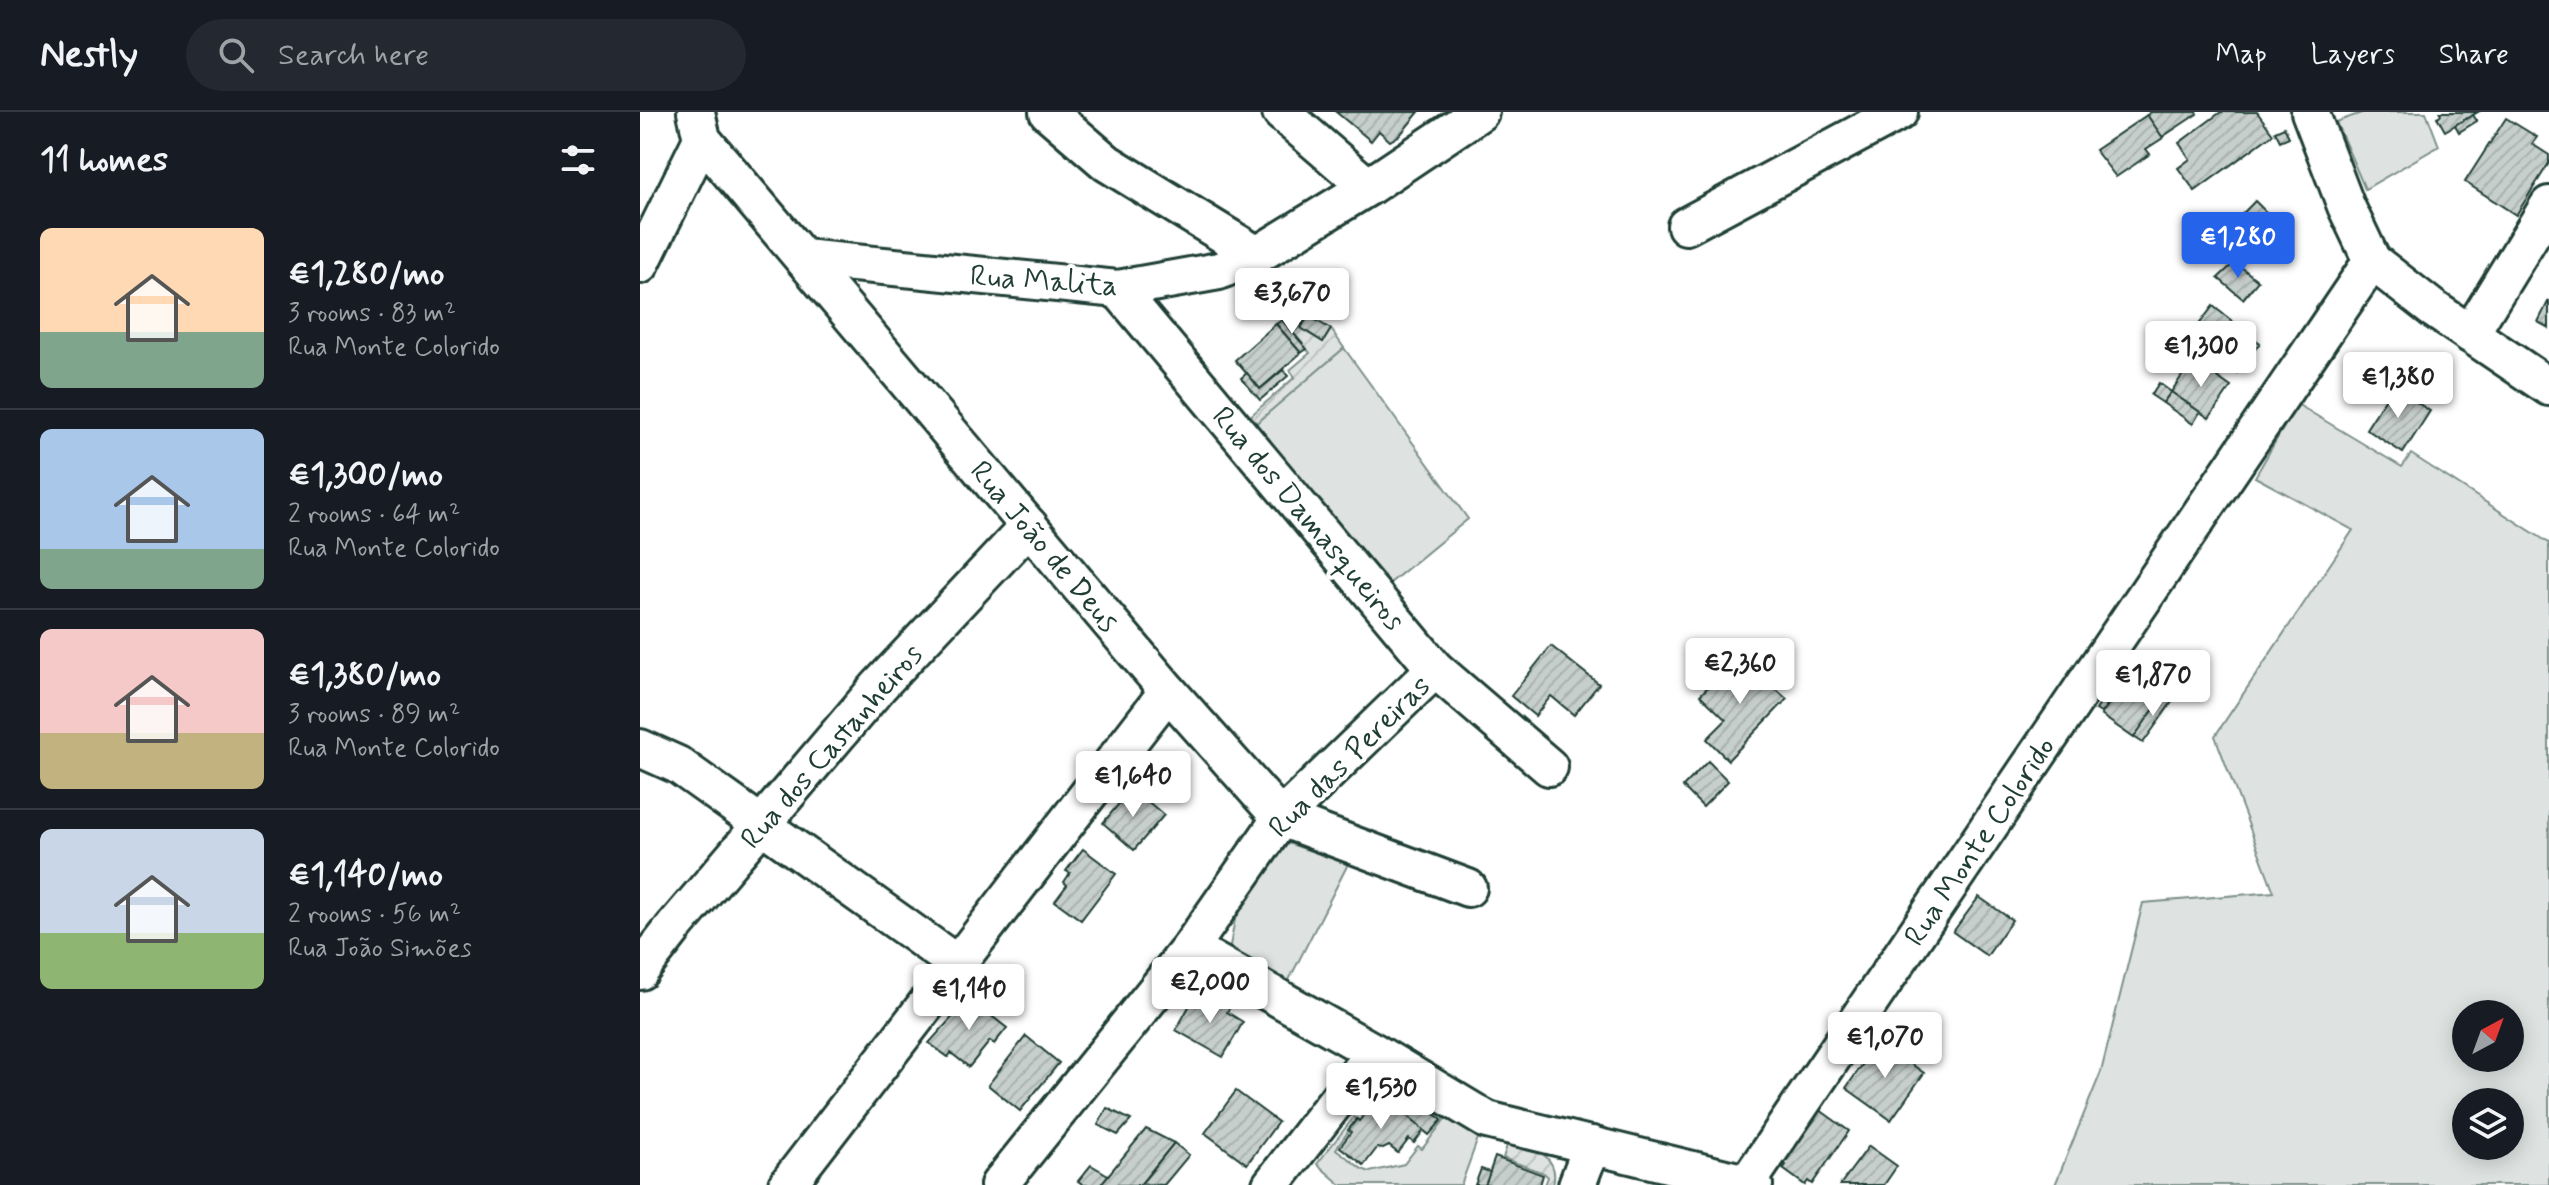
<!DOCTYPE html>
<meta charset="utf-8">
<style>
:root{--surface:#171b24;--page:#242831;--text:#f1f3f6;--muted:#9ea1a6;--line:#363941;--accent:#2563eb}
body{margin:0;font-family:Mynerve,sans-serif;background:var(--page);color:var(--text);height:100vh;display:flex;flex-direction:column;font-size:30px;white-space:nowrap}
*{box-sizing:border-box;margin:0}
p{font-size:26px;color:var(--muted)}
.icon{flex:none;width:44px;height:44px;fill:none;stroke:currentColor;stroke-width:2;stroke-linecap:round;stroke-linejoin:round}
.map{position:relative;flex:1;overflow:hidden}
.drawer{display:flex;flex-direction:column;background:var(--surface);width:640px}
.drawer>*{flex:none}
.needle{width:52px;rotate:41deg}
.controls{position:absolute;left:1812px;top:888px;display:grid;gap:16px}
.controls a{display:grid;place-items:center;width:72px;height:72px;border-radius:50%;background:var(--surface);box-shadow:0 4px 20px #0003;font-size:40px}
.price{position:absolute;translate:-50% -68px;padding:0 18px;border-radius:8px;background:#fff;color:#222;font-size:26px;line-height:52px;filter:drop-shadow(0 2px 4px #0008)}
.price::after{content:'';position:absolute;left:50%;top:48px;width:24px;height:18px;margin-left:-12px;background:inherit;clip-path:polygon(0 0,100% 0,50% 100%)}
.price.selected{background:var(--accent);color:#fff}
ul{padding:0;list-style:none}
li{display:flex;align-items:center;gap:24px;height:200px;padding:0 40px}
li+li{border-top:2px solid var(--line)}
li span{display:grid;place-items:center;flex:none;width:224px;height:160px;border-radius:12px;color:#555}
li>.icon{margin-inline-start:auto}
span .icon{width:96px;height:96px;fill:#fffc;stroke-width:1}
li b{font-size:34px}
h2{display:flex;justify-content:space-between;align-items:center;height:96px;padding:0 40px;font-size:34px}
header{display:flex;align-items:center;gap:48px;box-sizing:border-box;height:112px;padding:0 40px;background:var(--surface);border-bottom:2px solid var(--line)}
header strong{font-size:38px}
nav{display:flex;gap:44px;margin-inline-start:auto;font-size:28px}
.search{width:560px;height:72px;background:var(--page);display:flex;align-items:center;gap:20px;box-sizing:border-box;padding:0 28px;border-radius:44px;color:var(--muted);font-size:30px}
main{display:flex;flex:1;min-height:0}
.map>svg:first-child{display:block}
.grass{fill:#dee3e2;stroke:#7e908b;stroke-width:2;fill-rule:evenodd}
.garden{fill:url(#garden-furrows);stroke:#7e908b;stroke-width:2}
.building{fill:url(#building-hatch);stroke:#1f3d34;stroke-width:2}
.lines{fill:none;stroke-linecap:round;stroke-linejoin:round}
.minor-casing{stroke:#1f3d34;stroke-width:42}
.minor{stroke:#fff;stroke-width:36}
.labels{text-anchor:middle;stroke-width:8;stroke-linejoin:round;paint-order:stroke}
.street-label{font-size:30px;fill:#1f3d34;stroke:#fff}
</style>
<header>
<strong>Nestly</strong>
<div class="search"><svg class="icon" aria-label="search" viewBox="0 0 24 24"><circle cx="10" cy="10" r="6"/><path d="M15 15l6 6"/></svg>Search here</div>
<nav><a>Map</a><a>Layers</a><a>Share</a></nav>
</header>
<main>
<section class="drawer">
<h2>11 homes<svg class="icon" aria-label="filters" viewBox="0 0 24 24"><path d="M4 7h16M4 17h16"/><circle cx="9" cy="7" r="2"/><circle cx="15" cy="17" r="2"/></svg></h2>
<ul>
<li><span style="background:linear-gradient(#ffd9b3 65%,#7fa58c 0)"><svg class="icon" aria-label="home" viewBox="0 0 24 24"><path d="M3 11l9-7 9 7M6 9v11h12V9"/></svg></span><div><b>€1,280/mo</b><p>3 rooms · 83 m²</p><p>Rua Monte Colorido</p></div></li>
<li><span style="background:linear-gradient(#a9c7e8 75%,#7fa58c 0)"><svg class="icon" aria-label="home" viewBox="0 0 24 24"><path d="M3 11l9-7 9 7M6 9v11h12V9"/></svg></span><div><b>€1,300/mo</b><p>2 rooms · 64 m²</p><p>Rua Monte Colorido</p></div></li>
<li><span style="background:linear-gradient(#f6c9c9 65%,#c2b280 0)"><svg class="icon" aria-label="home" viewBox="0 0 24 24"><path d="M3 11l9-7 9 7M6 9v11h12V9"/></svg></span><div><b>€1,380/mo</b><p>3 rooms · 89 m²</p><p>Rua Monte Colorido</p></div></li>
<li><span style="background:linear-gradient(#c9d6e8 65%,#8fb573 0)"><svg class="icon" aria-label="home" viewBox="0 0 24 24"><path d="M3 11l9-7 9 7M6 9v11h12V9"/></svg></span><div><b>€1,140/mo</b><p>2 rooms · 56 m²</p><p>Rua João Simões</p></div></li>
</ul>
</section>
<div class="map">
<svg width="1909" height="1073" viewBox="0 0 1909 1073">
<defs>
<pattern id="garden-furrows" width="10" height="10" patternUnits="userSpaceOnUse" patternTransform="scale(2)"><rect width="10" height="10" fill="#dee3e2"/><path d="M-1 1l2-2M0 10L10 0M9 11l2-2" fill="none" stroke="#bec4c2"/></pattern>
<pattern id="building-hatch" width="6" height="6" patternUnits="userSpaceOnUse" patternTransform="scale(2)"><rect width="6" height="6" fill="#c7cfcc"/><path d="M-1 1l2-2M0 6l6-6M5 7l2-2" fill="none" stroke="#aab3b0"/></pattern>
</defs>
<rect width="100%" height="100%" fill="#fff"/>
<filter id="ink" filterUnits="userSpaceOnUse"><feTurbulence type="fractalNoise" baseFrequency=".0125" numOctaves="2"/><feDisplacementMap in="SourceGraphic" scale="16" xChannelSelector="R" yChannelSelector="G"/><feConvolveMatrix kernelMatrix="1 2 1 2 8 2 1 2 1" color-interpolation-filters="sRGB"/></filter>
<g filter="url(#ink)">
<g class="grass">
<polygon points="1724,0 1786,0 1799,34 1725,77 1696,10"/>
<polygon points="704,236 828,407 750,471 614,313"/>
<path d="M1657,292L1762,355L1771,342L1909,431V1073H1415L1461,960L1503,791L1634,780L1575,624L1713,418L1615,365ZM1870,902V946H1826V902ZM1870,990V1034H1826V990Z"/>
<polygon points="648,731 708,752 646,874 593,845 590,834 595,807"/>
<polygon points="779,987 841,1018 821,1073 701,1073 677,1052 714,1005 717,1007 696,1037 722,1057 730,1060 764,1052 778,1034 782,1037 805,1007"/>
</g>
<g class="garden">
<polygon points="663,213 661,217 683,230 691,217 704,236 614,313 608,306 655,265 650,258 670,241 653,221"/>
<path d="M869,1027C891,1035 921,1043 913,1073H905L908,1065L904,1061L863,1046Z"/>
</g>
<g class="building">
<polygon points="696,0 779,0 760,23 750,29 739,19 731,29"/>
<polygon points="1511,0 1556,0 1557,2 1522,25 1507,3"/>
<polygon points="1581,0 1617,0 1633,22 1555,79 1538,56 1550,47 1539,31"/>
<polygon points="1800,0 1838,0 1805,19 1797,5 1801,3"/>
<polygon points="1507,3 1523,26 1506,37 1510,42 1476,65 1455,38"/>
<polygon points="1833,3 1837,9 1819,20 1815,13"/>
<polygon points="1866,6 1897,25 1892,32 1909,43 1909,51 1876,103 1825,70"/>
<polygon points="1644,15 1649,25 1640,29 1635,19"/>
<polygon points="1615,89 1635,109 1595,150 1575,130"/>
<polygon points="1595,150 1618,169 1603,187 1578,166"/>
<polygon points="1909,188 1909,216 1898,210"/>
<polygon points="1573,194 1620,231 1597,261 1548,227"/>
<polygon points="655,196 668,204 663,213 646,204"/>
<polygon points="668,204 691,217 683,230 661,216"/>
<polygon points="642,208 667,237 661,241 636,212"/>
<polygon points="636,212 661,241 620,277 595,248"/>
<polygon points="1553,248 1591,275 1569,306 1531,280"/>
<polygon points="643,258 648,264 620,288 601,266 607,261 620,277"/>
<polygon points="1519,271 1531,280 1523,291 1511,283"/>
<polygon points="1753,275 1790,299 1763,341 1726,317"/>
<polygon points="1531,280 1560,300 1553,312 1523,291"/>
<polygon points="911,534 959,572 934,603 911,584 895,604 871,584"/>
<polygon points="1098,545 1129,575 1131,573 1147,587 1088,648 1067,627 1086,608 1060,583"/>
<polygon points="1480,564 1485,568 1461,601 1456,598"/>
<polygon points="1486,567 1519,590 1494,626 1461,603"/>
<polygon points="1518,581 1532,590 1503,631 1494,625 1519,590 1513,586"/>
<polygon points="1068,649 1088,669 1063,695 1043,675"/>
<polygon points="492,676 524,703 494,738 463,711"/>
<polygon points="443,737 476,762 441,808 415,789 427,773 424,770 430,761 426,759"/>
<polygon points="1339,785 1372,808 1347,844 1313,820"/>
<polygon points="333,882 347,894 344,898 367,916 354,932 350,929 329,955 311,941 308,945 289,931"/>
<polygon points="556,882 574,893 577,887 590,895 587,900 603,910 583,945 536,918"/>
<polygon points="386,924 419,951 380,999 348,973"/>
<polygon points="1239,929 1284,961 1251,1008 1206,976"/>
<polygon points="596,979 638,1010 607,1052 565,1021"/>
<polygon points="740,982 785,1017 774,1031 769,1027 758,1041 749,1034 743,1037 737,1036 724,1053 700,1035 711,1020 708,1018 717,1007 719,1009"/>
<polygon points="775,987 802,1008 789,1023 764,1001"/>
<polygon points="467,996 491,1008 478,1023 458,1013"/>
<polygon points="1180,998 1209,1019 1172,1072 1168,1069 1165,1073 1143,1057 1146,1053 1143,1050"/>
<polygon points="506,1017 534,1031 500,1073 460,1073"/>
<polygon points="534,1031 549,1043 524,1073 501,1072"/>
<polygon points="1229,1034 1257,1054 1244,1073 1200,1073"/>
<polygon points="855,1045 903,1063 900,1073 845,1073"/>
<polygon points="451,1053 468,1063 460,1073 444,1073 438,1069"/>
<polygon points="841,1057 850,1060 845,1073 835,1073"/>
</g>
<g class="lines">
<defs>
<g id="minor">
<polyline points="56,0 62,27 528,579 641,706 828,776"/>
<polyline points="408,0 467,51 617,143"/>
<polyline points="641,0 728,75"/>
<polyline points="1670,0 1706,94 1732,149 1792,196 1909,275"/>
<polyline points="1046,114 1259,0"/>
<polyline points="163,146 478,177 579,159 617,143 728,75 840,0"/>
<polyline points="0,153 62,27"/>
<polyline points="478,177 795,557 909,655"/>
<polyline points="1830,222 1909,93"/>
<polyline points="0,636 38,653 317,852"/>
<polyline points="550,836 734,940 847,1008 1114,1073"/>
<polyline points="0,859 35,814 239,574 389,414"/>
<polyline points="1108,1070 1732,149"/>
<polyline points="147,1073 528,579"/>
<polyline points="359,1073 550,836 641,706 795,557"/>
<polyline points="631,1073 734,940"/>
<polyline points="937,1073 952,1033"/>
</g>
</defs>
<use href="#minor" class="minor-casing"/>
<use href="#minor" class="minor"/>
</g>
</g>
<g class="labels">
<g class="street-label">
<text transform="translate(404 168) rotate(4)" y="10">Rua Malita</text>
<text transform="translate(669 406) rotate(50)" y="10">Rua dos Damasqueiros</text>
<text transform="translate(405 434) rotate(50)" y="10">Rua João de Deus</text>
<text transform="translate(191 634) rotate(-49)" y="10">Rua dos Castanheiros</text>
<text transform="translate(709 644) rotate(-45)" y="10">Rua das Pereiras</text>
<text transform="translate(1339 729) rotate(-56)" y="10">Rua Monte Colorido</text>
</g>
</g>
</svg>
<div class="controls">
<a><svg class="needle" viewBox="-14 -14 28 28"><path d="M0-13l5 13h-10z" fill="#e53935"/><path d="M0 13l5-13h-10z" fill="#9ea1a6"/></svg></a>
<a><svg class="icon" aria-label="layers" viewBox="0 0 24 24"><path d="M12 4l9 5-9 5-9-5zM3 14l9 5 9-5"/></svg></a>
</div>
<b class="price selected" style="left:1598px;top:168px">€1,280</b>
<b class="price" style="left:652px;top:224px">€3,670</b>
<b class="price" style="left:1561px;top:277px">€1,300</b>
<b class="price" style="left:1758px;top:308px">€1,380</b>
<b class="price" style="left:1100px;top:594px">€2,360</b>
<b class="price" style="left:1513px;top:606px">€1,870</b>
<b class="price" style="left:493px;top:707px">€1,640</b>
<b class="price" style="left:570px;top:913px">€2,000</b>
<b class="price" style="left:329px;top:920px">€1,140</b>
<b class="price" style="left:1245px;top:968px">€1,070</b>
<b class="price" style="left:741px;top:1019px">€1,530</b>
</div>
</main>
